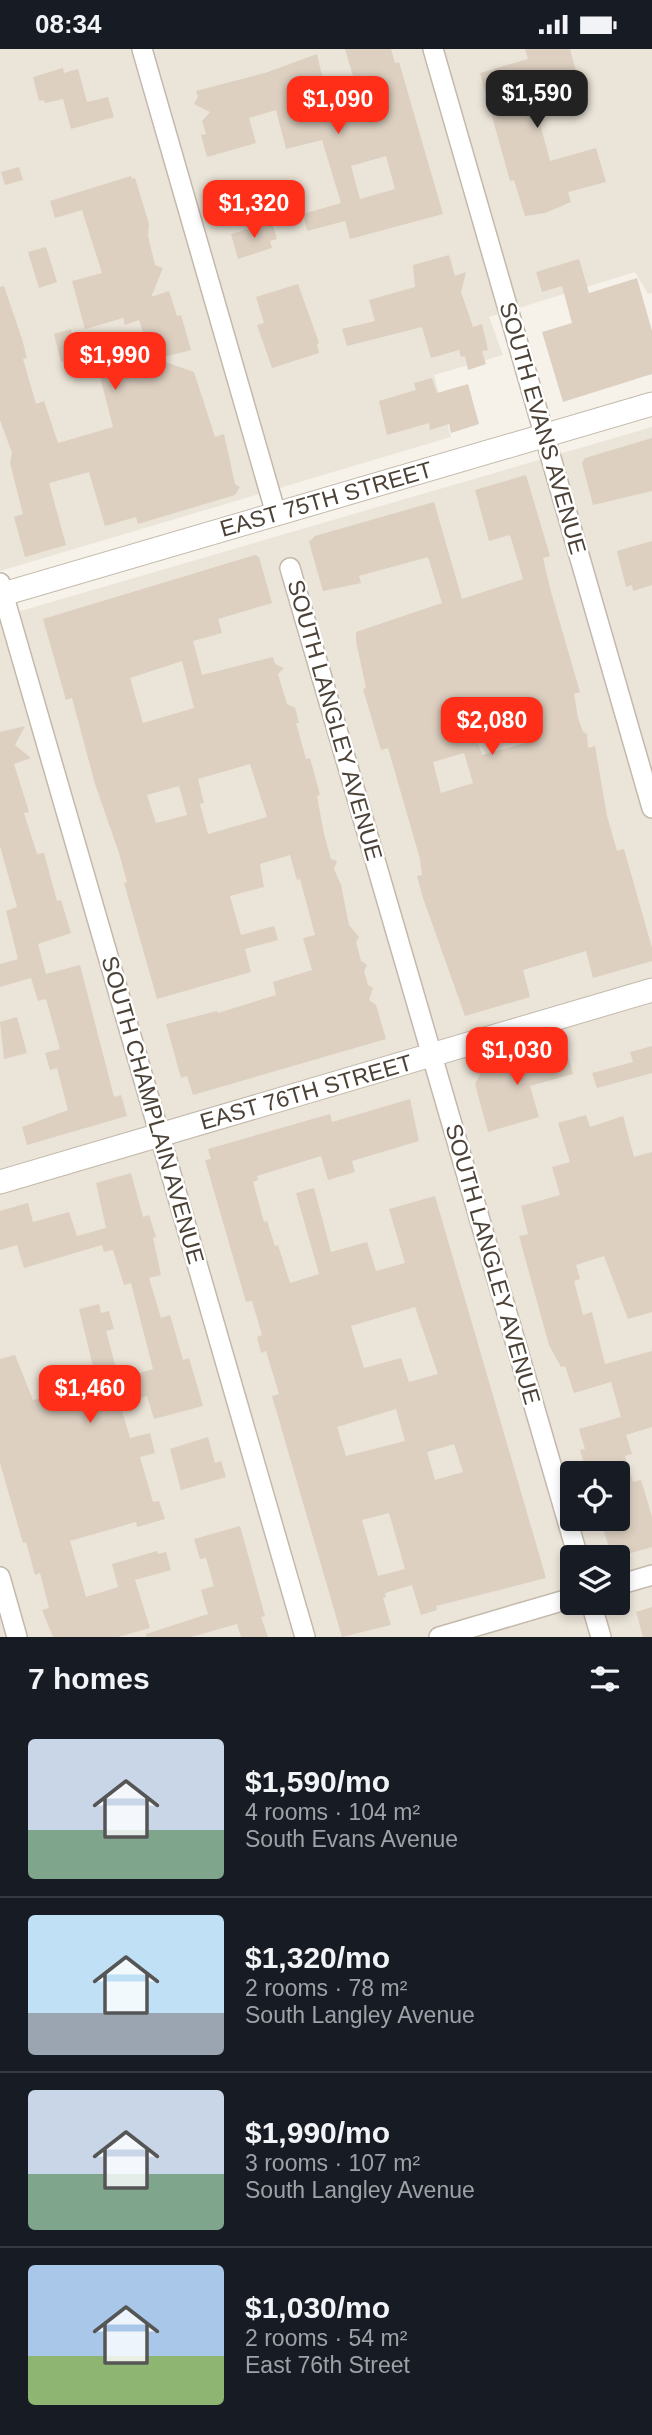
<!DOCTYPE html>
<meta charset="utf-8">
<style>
:root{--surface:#171b24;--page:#20242c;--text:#f1f3f6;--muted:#9ea1a6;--line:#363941;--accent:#ff2e19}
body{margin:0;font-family:Arial,sans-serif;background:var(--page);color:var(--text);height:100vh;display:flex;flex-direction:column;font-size:26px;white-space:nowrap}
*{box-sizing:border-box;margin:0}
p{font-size:23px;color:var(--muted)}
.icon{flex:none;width:38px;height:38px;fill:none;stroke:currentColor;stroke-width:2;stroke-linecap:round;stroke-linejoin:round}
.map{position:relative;height:1588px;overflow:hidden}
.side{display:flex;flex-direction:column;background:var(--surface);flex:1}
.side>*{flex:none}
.tools{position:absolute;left:560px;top:1412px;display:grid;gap:14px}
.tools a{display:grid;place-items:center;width:70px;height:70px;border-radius:7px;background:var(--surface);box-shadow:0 4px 10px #0003;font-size:35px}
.price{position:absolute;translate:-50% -60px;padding:0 16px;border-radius:14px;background:var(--accent);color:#fff;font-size:23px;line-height:46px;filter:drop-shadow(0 2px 4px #0008)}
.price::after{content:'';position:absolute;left:50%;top:42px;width:21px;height:16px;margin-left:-10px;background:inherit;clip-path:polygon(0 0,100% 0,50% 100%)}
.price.active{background:#222;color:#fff}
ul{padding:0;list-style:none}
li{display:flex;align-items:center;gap:21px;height:175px;padding:0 28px}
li+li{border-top:2px solid var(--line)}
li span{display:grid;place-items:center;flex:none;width:196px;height:140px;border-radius:7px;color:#555}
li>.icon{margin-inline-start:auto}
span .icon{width:84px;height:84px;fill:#fffc;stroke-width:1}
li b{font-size:30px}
h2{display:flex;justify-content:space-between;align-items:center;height:84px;padding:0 28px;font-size:30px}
.status{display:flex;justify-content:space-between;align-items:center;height:49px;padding:0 35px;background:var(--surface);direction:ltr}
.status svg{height:19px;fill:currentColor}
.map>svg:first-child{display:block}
.residential{fill:#ebe4d8;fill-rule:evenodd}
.building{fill:#ddd0c1;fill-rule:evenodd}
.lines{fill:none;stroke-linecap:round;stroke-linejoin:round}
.minor-casing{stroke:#c3b9ab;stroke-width:22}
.tertiary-casing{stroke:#c3b9ab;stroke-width:25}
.minor{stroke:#fff;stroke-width:19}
.tertiary{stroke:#fff;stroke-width:23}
.labels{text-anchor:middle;stroke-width:5;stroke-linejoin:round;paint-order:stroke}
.street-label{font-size:23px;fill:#4c4237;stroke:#fff}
</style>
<div class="status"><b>08:34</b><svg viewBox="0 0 49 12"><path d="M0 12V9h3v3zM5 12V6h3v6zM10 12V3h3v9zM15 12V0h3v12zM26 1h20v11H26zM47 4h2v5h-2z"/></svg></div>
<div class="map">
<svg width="652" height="1588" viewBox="0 0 652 1588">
<rect width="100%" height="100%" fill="#f6f2ea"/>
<g class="residential">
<polygon points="0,0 652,0 652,244 648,245 635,223 489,268 503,306 434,326 451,388 0,522"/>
<path d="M652,378V1588H0V568ZM572,1424H618V1470H572ZM572,1508H618V1554H572Z"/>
</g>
<g class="building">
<path d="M345,0H391L395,14L399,13L443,165L350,190L345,172L307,182L303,165L341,154L322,91L286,100L276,61L249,69L256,94L207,108L201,86L206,85L202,72L210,63L194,55L198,48L196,42L265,24L317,5L324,36L353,27ZM386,107L395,140L360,150L351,117Z"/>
<polygon points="525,0 570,0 580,37 536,50 542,70 539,71 550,112 596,99 606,133 568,143 571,153 545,164 525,167 514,131 510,132 480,24 528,10"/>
<polygon points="63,19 64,24 78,20 87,53 108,48 114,68 71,80 63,50 45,54 44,51 39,52 33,28"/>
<polygon points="19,118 23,131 5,136 1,123"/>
<polygon points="131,127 132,130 135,129 149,175 148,187 155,216 163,219 151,248 169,242 177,267 181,266 191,301 156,310 194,323 215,388 224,385 235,435 240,438 235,446 138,475 136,468 105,477 89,423 49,434 66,496 25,508 14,468 23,465 10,414 12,404 0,371 0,238 4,237 22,290 27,309 23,310 36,355 44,352 58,394 113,378 98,320 136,309 134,303 151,308 139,271 125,276 123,269 85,280 72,232 102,224 82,161 55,169 50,152"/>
<polygon points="272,174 277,190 270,192 272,199 238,210 231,185"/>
<polygon points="46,198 57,233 39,239 28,203"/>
<polygon points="449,206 455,227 466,223 461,243 473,278 482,275 488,301 482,302 486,315 468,321 465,307 461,308 459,301 431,309 422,278 347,297 342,280 375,272 369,251 415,238 413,216"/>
<polygon points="579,210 589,244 637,229 652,282 652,325 563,353 542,283 572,274 562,237 542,243 536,223"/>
<polygon points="298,235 319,294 317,295 319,304 272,319 257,276 264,274 256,248"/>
<polygon points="71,280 77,308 61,313 54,285"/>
<polygon points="432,329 437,344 468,335 479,375 451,384 449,375 430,381 429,374 387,386 379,352 416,341 414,334"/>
<polygon points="652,389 652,442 593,456 582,414 585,409"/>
<path d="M526,426L550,507L543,509L551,543L580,643L574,645L578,669L583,683L587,685L588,699L595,697L607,767L617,802L624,800L652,899V912L593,929L586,902L523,921L530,948L465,967L423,849L417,827L422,826L420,810L388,699L381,701L363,640L366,639L356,592V583L442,554L428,508L359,527L361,534L323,542L309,493L315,487L434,453L462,550L523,530L510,486L489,492L475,441ZM525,660L533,692L482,706L472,675ZM464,704L473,734L441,744L433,713Z"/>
<polygon points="652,492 652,536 633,542 632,536 626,538 617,502"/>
<path d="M255,506L259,508L272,554L218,570L222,584L193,592L202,626L273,608L275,615L284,619L278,625L287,655L295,659L299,674H296L306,710L310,709L320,746L317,747L324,785L331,810L337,812L334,820L341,836L349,876L359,888L356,893L361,912L367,916L364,922L368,936L373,939L369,951L376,956L386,990L193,1046L187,1027L181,1029L166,975L217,962L218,964L276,946L273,933L312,921L303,889L315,886L300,830L297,831L290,806L260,815L264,838L230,847L241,886L274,877L278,891L245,900L251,923L157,950L124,834L127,833L119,804L95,735L72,649L66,651L43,570ZM182,612L194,659L143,674L130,629ZM250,715L267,768L208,785L200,755L204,754L198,730ZM179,737L187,766L156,774L147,746Z"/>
<polygon points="25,677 15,696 31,709 14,715 29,763 24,764 37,805 44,804 57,852 61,851 71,884 38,895 46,925 80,916 114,1048 121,1046 127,1067 27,1096 22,1078 68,1061 57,1019 50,1021 45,1004 60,1000 46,950 38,952 31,929 0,938 0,915 18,910 6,862 17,858 0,797 0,683"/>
<polygon points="17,968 27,1004 4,1010 0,973"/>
<polygon points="652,997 652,1024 597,1039 592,1024 633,1013 630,1003"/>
<polygon points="566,999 573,1025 530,1037 539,1068 488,1083 475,1035 480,1026 478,1021"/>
<path d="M410,1050L419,1092L352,1112L355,1123L328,1131L321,1107L257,1127L258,1131L253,1133L264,1173L267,1172L275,1197L278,1196L290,1234L319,1225L296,1144L314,1139L331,1203L367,1193L376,1222L405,1214L389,1160L435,1147L546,1529L436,1557L437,1561L421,1566L412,1536L385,1544L386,1548L383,1549L391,1576L342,1588L272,1347L279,1345L266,1302L261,1304L257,1288L262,1286L252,1252L246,1253L205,1111L211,1110L208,1100L330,1065L332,1073ZM415,1258L438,1325L409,1333L401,1309L364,1319L351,1277ZM396,1360L405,1392L346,1407L337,1378ZM454,1395L463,1423L435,1431L427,1403ZM389,1464L405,1520L378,1527L362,1471Z"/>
<polygon points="586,1066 590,1078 623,1067 634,1108 652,1103 652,1263 628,1270 604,1207 576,1216 580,1230 574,1232 583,1266 592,1263 605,1315 652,1302 652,1378 626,1386 632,1405 625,1407 633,1433 641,1431 648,1454 652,1468 652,1498 617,1508 612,1508 600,1470 618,1470 618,1424 587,1424 580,1401 585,1400 579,1380 621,1368 611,1333 574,1344 565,1317 561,1318 549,1296 519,1187 528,1185 521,1157 560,1146 552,1118 570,1113 558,1074"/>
<polygon points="131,1124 143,1168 149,1166 156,1188 153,1189 161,1226 149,1229 161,1269 170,1266 183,1311 189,1309 203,1357 154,1370 147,1347 120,1355 130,1389 150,1384 155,1404 140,1408 153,1453 159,1452 165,1470 137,1478 136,1473 70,1492 86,1548 118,1538 112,1515 157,1502 158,1505 166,1503 171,1521 135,1531 150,1579 118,1588 53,1588 42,1561 49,1559 40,1524 35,1526 26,1493 23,1494 0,1414 0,1310 15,1306 33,1351 97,1334 79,1260 99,1255 101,1264 109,1262 114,1280 106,1282 119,1330 153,1320 131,1234 124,1236 113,1201 104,1203 102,1196 24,1219 17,1196 0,1201 0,1162 28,1154 33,1173 69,1163 77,1187 106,1179 96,1134"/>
<polygon points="208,1388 215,1414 221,1412 226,1428 181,1441 170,1400"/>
<polygon points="240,1477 265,1567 261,1568 268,1588 241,1588 237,1575 191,1588 146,1588 146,1585 208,1565 201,1541 214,1537 206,1509 200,1510 194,1490"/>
<polygon points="652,1558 652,1588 643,1588 636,1563"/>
</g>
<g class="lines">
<defs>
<g id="minor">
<polyline points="142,0 276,465"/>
<polyline points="433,0 652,759"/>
<polyline points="290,519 578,1508"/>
<polyline points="0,534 305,1588"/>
<polyline points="0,1528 17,1588"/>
<polyline points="618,1536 652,1526"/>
<polyline points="591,1554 601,1588"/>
<polyline points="439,1588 572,1549"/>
</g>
<g id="tertiary">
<polyline points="0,546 652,355"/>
<polyline points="0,1133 652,941"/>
</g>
</defs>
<use href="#minor" class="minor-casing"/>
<use href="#tertiary" class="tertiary-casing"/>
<use href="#minor" class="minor"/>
<use href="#tertiary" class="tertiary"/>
</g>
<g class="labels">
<g class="street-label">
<text transform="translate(543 379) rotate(74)" y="8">SOUTH EVANS AVENUE</text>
<text transform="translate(326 450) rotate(-16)" y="8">EAST 75TH STREET</text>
<text transform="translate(335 671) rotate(74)" y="8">SOUTH LANGLEY AVENUE</text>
<text transform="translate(306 1043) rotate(-16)" y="8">EAST 76TH STREET</text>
<text transform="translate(153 1061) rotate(74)" y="8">SOUTH CHAMPLAIN AVENUE</text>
<text transform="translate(493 1215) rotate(74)" y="8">SOUTH LANGLEY AVENUE</text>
</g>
</g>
</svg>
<div class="tools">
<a><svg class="icon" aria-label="locate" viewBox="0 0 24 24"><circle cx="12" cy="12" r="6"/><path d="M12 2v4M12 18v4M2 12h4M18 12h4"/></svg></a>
<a><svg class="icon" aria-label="layers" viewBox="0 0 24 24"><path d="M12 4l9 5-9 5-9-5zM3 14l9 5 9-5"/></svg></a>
</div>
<b class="price active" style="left:537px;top:81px">$1,590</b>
<b class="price" style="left:338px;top:87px">$1,090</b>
<b class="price" style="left:254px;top:191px">$1,320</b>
<b class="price" style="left:115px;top:343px">$1,990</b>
<b class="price" style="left:492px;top:708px">$2,080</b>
<b class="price" style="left:517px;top:1038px">$1,030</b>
<b class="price" style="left:90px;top:1376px">$1,460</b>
</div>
<section class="side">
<h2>7 homes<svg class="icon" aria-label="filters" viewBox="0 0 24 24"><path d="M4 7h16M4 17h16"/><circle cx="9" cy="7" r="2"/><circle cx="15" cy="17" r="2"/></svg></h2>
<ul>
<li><span style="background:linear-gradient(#c9d6e8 65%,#7fa58c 0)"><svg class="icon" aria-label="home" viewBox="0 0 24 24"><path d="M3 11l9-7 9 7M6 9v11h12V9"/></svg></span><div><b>$1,590/mo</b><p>4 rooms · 104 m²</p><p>South Evans Avenue</p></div></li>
<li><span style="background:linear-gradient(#bfe0f5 70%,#9aa5b1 0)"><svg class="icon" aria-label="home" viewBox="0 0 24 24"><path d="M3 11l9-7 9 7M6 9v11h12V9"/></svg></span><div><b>$1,320/mo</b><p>2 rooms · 78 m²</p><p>South Langley Avenue</p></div></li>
<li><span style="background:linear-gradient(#c9d6e8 60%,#7fa58c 0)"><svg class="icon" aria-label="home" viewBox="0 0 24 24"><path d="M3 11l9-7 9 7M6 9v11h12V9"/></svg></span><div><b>$1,990/mo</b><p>3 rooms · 107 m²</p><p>South Langley Avenue</p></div></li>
<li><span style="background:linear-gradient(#a9c7e8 65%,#8fb573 0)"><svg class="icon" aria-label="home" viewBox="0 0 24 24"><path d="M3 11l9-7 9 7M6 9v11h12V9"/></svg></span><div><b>$1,030/mo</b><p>2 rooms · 54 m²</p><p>East 76th Street</p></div></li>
</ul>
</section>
